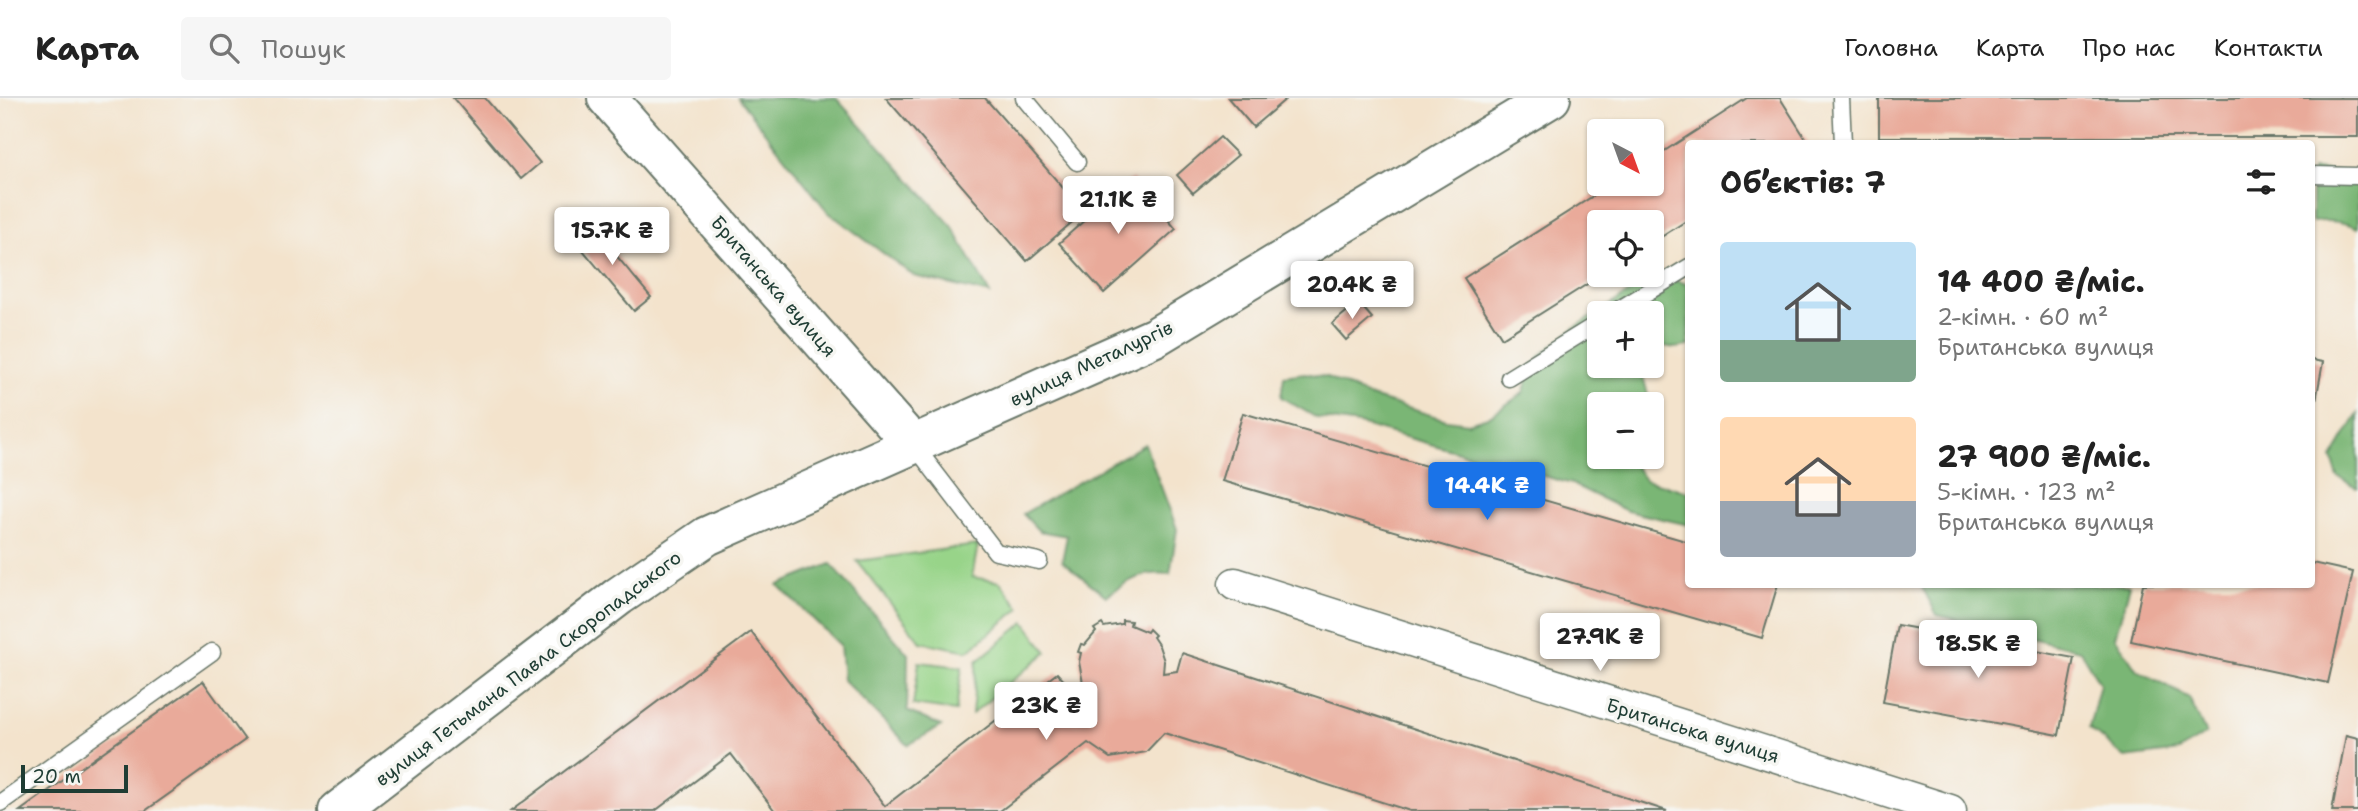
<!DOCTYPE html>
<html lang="uk">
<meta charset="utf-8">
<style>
:root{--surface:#fff;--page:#f6f6f6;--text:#222;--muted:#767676;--line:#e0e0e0;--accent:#1a73e8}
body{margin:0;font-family:"Shantell Sans",sans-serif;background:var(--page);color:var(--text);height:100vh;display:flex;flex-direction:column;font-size:26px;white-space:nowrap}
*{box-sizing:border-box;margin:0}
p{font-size:23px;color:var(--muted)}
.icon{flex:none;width:38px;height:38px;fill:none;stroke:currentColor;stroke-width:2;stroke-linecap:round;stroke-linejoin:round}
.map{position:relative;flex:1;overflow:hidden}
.sheet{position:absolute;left:1685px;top:42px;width:630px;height:448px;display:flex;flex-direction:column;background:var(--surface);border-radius:7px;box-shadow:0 2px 5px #0004}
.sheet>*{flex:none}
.needle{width:46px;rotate:139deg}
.fabs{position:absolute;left:1587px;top:21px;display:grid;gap:14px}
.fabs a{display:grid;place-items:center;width:77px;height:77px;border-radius:7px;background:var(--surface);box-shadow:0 2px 5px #0004;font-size:35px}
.scale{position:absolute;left:21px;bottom:18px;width:107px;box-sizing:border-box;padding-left:7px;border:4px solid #1f3d34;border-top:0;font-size:19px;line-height:24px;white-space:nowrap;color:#1f3d34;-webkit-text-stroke:5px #f6f6f2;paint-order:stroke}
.price{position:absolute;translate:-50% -60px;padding:0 16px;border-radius:7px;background:#fff;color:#222;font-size:23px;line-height:46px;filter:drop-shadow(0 2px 4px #0008)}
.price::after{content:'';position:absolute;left:50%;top:42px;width:21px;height:16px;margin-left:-10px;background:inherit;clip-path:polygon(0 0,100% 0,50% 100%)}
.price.current{background:var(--accent);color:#fff}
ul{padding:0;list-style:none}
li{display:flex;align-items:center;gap:21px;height:175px;padding:0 35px}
li span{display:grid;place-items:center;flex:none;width:196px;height:140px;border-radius:7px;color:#555}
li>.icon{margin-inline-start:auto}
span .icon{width:84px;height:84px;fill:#fffc;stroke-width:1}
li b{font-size:30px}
h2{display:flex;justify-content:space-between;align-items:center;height:84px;padding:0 35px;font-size:30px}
header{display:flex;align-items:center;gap:42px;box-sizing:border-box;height:98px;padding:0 35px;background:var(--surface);border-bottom:2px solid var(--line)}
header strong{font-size:33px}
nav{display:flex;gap:38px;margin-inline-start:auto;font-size:24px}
.search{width:490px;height:63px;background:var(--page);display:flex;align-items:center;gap:18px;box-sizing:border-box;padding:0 24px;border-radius:7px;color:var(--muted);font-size:26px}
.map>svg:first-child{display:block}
.green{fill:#98d489;stroke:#5c885e;stroke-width:2}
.forest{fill:#7ab675;stroke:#4c7a54;stroke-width:2}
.building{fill:#e9aa9a}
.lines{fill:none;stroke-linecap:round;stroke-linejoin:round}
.lane-casing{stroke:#697769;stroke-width:19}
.street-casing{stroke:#697769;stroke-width:35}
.secondary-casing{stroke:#697769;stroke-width:42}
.primary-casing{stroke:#697769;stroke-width:42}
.lane{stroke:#fff;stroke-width:16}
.street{stroke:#fff;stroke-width:32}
.secondary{stroke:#fff;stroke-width:38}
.primary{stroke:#fff;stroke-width:38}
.labels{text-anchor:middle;stroke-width:7;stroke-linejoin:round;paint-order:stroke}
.street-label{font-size:19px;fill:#1f3d34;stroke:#f6f6f2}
</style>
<header>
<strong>Карта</strong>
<div class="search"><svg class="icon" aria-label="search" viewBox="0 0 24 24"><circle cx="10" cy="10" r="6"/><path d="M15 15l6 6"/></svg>Пошук</div>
<nav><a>Головна</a><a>Карта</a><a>Про нас</a><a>Контакти</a></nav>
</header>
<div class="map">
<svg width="2358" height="713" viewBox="0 0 2358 713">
<rect width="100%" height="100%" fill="#f6f6f2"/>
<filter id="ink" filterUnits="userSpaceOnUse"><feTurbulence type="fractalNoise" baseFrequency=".0143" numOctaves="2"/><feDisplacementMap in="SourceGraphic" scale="14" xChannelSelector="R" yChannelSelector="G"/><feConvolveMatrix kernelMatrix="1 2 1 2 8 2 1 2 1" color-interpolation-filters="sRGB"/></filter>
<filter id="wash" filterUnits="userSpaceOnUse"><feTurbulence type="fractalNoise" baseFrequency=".00686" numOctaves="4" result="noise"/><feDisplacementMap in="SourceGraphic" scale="28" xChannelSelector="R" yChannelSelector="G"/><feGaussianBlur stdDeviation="1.57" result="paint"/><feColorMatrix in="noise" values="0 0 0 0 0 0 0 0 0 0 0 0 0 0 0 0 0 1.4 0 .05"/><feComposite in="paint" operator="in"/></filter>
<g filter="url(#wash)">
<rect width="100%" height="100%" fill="#f3e3cc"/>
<g class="green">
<polygon points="978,447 972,479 1000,484 1020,510 968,553 921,544 857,463"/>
<polygon points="1025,524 1047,554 972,616 977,563"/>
<polygon points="919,564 962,569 956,613 913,607"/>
</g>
<g class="forest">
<polygon points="738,0 836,0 952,128 990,196 914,178 828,114"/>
<path d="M2312,72L2358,75V130C2342,123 2329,122 2312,124Z"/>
<polygon points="1659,176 1689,187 1689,248 1675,250 1654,246 1652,247 1652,215 1600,215 1600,268 1640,268 1649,300 1646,306 1600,306 1600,359 1632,359 1631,363 1645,382 1689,394 1689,427 1627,413 1572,386 1359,326 1317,320 1281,299 1284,278 1305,275 1327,279 1368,298 1447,322 1468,325 1488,319 1523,295 1530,275 1541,257 1574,230"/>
<polygon points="2358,316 2358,389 2356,389 2338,379 2332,360"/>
<path d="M1145,346L1177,431L1170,476C1141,473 1128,483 1106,498L1062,463L1067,438L1039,433L1023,416Z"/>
<polygon points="831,466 908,556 907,613 941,628 908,647 843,582 840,547 778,487"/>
<polygon points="1921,487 2130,487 2115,539 2137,572 2189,600 2206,636 2179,653 2125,660 2089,630 2100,586 2080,552 1937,517"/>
</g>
<g id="blocks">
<g class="building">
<polygon points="453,0 485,0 540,65 521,81"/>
<polygon points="886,0 985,0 1084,114 1027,163"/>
<polygon points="1228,0 1287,0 1253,29"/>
<polygon points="1747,0 1780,0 1809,46 1689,46 1689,121 1652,145 1652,124 1600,124 1600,178 1502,240 1464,180 1612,86 1652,86 1652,61"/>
<rect x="1879" y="0" width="479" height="39"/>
<polygon points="1220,39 1238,57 1193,95 1177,77"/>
<polygon points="1132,80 1176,131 1104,195 1059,145"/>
<polygon points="589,125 651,199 634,213 572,139"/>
<polygon points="1358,204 1372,220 1346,242 1332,226"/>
<polygon points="2312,262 2323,264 2313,319 2312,319"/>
<polygon points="1243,315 1689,444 1689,486 1778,486 1762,540 1222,383"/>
<polygon points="2312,465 2353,474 2328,585 2131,543 2143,486 2312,486"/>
<polygon points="1122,522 1131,523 1130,527 1147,534 1149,531 1155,537 1153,539 1159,548 1164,563 1163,575 1177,573 1182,555 1667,713 1410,713 1164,635 1146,654 1110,660 1088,645 1000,713 775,713 731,656 655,713 511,713 751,534 885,708 1057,575 1068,587 1083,585 1079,564 1081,555 1078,554 1081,546 1085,547 1096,534 1094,531 1102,526 1104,529 1122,526"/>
<polygon points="1897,527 2074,560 2059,637 1883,604"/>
<polygon points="203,583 245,642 145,713 20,713"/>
<polygon points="2346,637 2358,640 2358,713 2332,713"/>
</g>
</g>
</g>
<g filter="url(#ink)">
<use href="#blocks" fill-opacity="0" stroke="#697769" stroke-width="2"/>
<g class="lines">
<defs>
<g id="lane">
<polyline points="1024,0 1077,64"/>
<polyline points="1841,0 1843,46"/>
<polyline points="2312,77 2358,78"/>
<polyline points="1613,215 1689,169"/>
<polyline points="1509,280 1600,224"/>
<polyline points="914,347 996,454 1039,463"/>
<polyline points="0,705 212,554"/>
</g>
<polyline id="street" points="1235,486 1950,713"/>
<polyline id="secondary" points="607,0 912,345"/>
<polyline id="primary" points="338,713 619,498 707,438 1155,239 1551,0"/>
</defs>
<use href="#lane" class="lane-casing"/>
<use href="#street" class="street-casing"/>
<use href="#secondary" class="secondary-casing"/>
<use href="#primary" class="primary-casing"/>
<use href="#lane" class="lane"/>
<use href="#street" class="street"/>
<use href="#secondary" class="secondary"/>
<use href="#primary" class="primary"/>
</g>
</g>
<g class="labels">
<g class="street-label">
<text transform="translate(774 188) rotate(49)" y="7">Британська вулиця</text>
<text transform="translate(1091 265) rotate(-25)" y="7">вулиця Металургів</text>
<text transform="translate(528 570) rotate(-37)" y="7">вулиця Гетьмана Павла Скоропадського</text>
<text transform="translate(1693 632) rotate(17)" y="7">Британська вулиця</text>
</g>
</g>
</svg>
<div class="fabs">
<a><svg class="needle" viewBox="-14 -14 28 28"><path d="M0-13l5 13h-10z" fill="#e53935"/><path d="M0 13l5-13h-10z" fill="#767676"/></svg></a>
<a><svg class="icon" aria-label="locate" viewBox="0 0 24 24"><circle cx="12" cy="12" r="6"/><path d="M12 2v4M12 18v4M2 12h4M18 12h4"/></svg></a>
<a>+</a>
<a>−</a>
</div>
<div class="scale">20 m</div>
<b class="price" style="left:1118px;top:138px">21.1K ₴</b>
<b class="price" style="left:612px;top:169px">15.7K ₴</b>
<b class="price" style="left:1352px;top:223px">20.4K ₴</b>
<b class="price current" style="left:1487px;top:424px">14.4K ₴</b>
<b class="price" style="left:1600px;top:575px">27.9K ₴</b>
<b class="price" style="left:1978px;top:582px">18.5K ₴</b>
<b class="price" style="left:1046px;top:644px">23K ₴</b>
<section class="sheet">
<h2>Об’єктів: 7<svg class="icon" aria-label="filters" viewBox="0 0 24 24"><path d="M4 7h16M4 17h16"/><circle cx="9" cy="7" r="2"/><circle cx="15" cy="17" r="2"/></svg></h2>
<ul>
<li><span style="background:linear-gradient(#bfe0f5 70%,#7fa58c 0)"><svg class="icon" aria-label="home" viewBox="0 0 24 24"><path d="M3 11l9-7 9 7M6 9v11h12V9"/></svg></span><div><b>14 400 ₴/міс.</b><p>2-кімн. · 60 m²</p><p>Британська вулиця</p></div></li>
<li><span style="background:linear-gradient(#ffd9b3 60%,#9aa5b1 0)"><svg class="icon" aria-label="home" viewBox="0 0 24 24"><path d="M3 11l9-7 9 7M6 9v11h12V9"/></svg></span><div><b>27 900 ₴/міс.</b><p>5-кімн. · 123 m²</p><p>Британська вулиця</p></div></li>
</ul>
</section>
</div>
